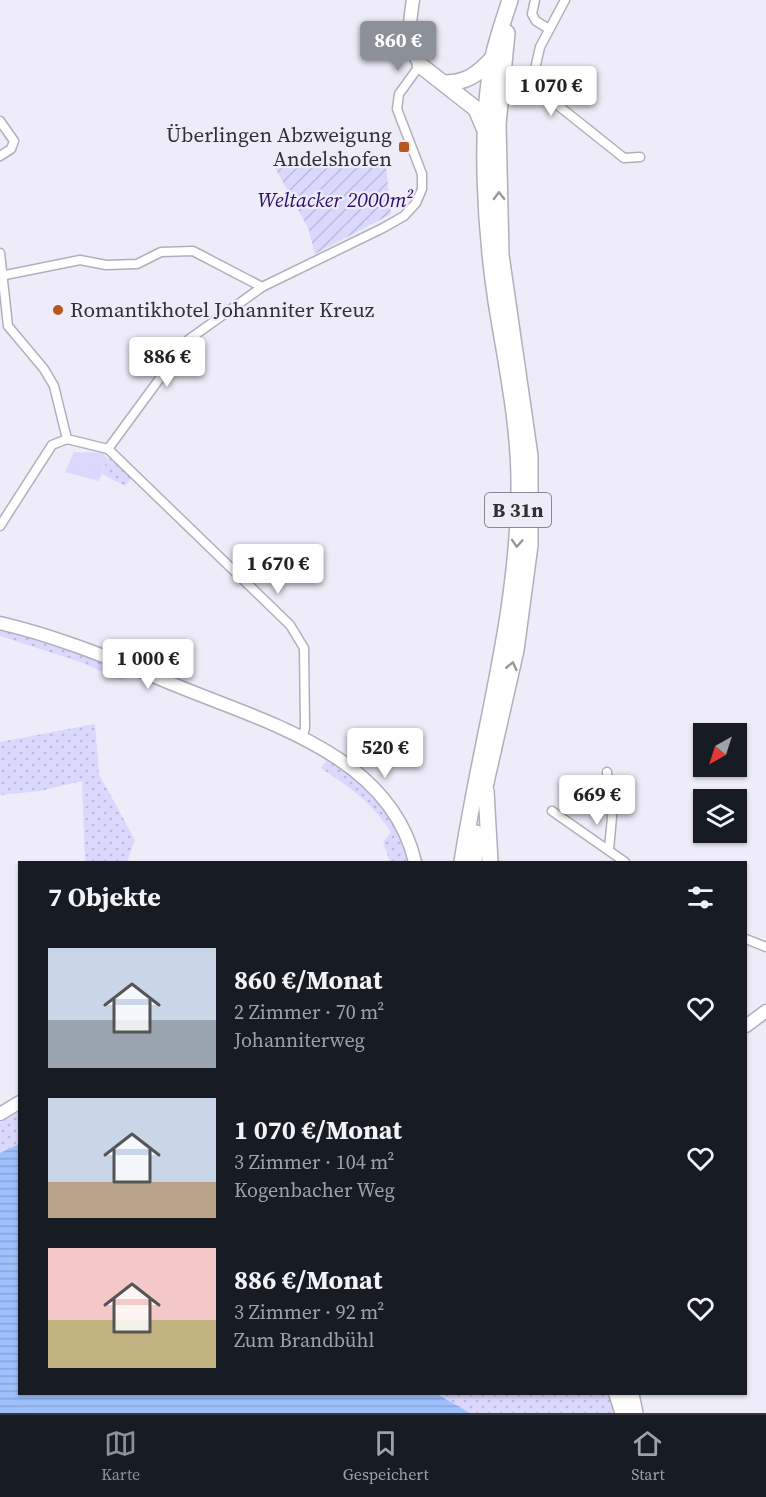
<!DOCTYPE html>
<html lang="de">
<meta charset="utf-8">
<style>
:root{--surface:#171b24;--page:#20242c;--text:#f1f3f6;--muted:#9ea1a6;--line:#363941;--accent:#8c9099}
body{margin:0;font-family:"Source Serif 4",serif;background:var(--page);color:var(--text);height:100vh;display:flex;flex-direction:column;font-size:22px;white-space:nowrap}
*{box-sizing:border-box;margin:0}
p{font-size:20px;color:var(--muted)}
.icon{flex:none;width:33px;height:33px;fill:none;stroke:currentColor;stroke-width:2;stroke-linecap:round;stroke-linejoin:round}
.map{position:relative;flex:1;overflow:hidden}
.side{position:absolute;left:18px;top:861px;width:729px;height:534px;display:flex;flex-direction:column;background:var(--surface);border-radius:0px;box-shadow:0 2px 4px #0004}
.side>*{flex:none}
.needle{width:39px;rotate:219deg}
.buttons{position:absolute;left:693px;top:723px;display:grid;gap:12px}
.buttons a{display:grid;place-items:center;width:54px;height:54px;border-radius:0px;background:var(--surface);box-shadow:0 2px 4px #0004;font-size:30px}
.price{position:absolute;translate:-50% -51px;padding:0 14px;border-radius:6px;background:#fff;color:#222;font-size:20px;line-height:39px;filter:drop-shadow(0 2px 3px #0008)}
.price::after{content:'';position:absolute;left:50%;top:36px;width:18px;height:14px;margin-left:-9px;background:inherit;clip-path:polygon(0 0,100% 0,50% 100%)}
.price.selected{background:var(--accent);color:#fff}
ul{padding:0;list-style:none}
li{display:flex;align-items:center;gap:18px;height:150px;padding:0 30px}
li span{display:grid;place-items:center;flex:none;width:168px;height:120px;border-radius:0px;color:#555}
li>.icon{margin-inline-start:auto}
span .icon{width:72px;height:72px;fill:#fffc;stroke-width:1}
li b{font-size:26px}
h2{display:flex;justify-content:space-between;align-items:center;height:72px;padding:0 30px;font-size:26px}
.dock{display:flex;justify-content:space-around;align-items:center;height:84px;border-top:2px solid var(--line);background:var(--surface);font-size:16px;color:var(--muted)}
.dock a{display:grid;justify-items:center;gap:3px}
.dock .selected{color:var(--accent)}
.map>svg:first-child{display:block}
.grass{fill:url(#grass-dots)}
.garden{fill:url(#garden-furrows)}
.pitch{fill:#dbd8fe}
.water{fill:url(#water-rules)}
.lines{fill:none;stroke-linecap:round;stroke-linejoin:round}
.street-casing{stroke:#b0afbb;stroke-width:11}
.secondary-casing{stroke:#b0afbb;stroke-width:15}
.highway-casing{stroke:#b0afbb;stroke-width:18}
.street{stroke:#fff;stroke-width:8}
.secondary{stroke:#fff;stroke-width:12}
.highway{stroke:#fff;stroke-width:15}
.oneway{stroke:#98989a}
.poi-dot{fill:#b9551f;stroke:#edecf8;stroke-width:2}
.labels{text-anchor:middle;stroke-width:4.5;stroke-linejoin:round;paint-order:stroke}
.shield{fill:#edecf8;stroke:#696870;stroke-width:1.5}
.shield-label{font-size:20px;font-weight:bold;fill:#303035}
.poi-label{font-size:21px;fill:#303035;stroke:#edecf8;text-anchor:end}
.park-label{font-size:21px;font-style:italic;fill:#2e0c6b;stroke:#edecf8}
</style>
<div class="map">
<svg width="766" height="1413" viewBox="0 0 766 1413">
<defs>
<pattern id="grass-dots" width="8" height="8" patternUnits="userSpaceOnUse" patternTransform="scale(1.5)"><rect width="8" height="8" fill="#dbd8fe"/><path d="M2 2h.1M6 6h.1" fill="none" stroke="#bcbada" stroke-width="1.8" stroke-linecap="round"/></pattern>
<pattern id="garden-furrows" width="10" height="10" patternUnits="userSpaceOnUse" patternTransform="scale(1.5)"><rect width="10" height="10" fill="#dbd8fe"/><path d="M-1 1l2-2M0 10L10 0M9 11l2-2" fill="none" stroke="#bcbada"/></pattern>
<pattern id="water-rules" width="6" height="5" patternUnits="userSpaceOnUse" patternTransform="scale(1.5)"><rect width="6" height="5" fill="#9ec0fc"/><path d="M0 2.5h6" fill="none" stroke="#88a5d9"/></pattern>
</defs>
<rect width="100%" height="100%" fill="#edecf8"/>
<g class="grass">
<polygon points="112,457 133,477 125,486 102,474 107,459"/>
<polygon points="0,628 45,640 128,672 123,681 83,663 0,636"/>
<polygon points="95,724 99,774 135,840 127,862 85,862 82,781 40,791 0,795 0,742"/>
<path d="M328,758C369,787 394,813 409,862H390L383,842L391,832C370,801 351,788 321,768Z"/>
<polygon points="19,1112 19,1144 0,1153 0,1123"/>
<polygon points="437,1394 617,1394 623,1413 470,1413"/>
</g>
<polygon class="garden" points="273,164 386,166 391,214 315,254 308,228"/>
<polygon class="pitch" points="74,452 103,453 107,459 99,481 65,472"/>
<polygon class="water" points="19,1144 20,1394 437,1394 470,1413 0,1413 0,1153"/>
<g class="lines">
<defs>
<g id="street">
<polyline points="535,0 532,14 536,21 549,29"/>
<polyline points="565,0 540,47 535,69 536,84 555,103 624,158 640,157"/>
<polyline points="0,121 14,141 11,149 0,156"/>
<polyline points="0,253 8,326 44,369 54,386 67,439 108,449"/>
<polyline points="0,276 80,260 106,265 137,264 161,252 193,251 262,287"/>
<polyline points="0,526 52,445 67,439"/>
<polyline points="302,739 305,728 304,648 290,625 108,449 188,340 262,287 383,228 404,216 416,203 422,189 422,174 397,109 399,94 420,65"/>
<polyline points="607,772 612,817 609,849"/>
<polyline points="552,811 625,862"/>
<polyline points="746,939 766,947"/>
</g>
<g id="secondary">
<path d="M413,0C409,24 407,44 420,65"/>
<path d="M0,623C65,638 123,664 185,689C272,724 391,758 415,862"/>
<polyline points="746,1026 766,1011"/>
<polyline points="0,1114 20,1102"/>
</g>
<g id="highway">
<polyline points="420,65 476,109 484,128"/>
<path d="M443,83C467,83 477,75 494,57"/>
<polyline points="486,791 490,862"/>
<polyline points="482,800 516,650 530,545 530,456 501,255 498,124 507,33"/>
<path d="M462,862C481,738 518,617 519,490C520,427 506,364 496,301C485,228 479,129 493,57C497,38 504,19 510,0"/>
<polyline points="474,862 476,833"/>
<polyline points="617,1394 623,1413"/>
<polyline points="631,1394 635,1413"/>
</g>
</defs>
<use href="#street" class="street-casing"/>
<use href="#secondary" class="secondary-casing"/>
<use href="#highway" class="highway-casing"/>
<use href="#street" class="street"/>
<use href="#secondary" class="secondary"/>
<use href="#highway" class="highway"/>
</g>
<defs><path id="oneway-chevron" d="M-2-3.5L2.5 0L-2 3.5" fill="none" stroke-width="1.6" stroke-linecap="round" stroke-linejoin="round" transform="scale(1.5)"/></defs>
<g class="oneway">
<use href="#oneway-chevron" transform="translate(499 196) rotate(-91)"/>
<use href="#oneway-chevron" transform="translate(517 543) rotate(94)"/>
<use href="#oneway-chevron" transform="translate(512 666) rotate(-77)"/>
</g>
<g class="poi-dot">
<rect x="398" y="141" width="12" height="12" rx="3"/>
<circle cx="58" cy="310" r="6"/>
</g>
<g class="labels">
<rect class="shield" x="485" y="493" width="66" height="34" rx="4.5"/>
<g class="shield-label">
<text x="518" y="517">B 31n</text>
</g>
<g class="poi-label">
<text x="392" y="142">Überlingen Abzweigung<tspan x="392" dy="24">Andelshofen</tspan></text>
<text x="70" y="317" text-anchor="start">Romantikhotel Johanniter Kreuz</text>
</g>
<g class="park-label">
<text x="335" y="207">Weltacker 2000m²</text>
</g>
</g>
</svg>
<div class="buttons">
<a><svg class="needle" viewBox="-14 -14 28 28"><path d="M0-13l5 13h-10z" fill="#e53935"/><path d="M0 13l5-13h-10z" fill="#9ea1a6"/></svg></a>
<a><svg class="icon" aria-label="layers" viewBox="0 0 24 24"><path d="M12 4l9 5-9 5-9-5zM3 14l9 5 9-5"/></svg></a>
</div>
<b class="price selected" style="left:398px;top:72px">860 €</b>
<b class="price" style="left:551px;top:117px">1 070 €</b>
<b class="price" style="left:167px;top:388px">886 €</b>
<b class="price" style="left:278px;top:595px">1 670 €</b>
<b class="price" style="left:148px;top:690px">1 000 €</b>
<b class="price" style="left:385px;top:779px">520 €</b>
<b class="price" style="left:597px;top:826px">669 €</b>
<section class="side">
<h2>7 Objekte<svg class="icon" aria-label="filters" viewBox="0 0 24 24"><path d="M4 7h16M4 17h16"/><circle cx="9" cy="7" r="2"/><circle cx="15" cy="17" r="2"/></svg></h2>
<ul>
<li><span style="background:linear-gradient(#c9d6e8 60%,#9aa5b1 0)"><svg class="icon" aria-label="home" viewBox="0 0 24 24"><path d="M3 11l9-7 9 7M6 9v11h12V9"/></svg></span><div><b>860 €/Monat</b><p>2 Zimmer · 70 m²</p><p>Johanniterweg</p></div><svg class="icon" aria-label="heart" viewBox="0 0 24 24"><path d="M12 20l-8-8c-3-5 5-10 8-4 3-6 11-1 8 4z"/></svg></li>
<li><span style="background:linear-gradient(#c9d6e8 70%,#b9a48a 0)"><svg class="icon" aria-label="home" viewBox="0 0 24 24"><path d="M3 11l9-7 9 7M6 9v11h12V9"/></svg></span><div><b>1 070 €/Monat</b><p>3 Zimmer · 104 m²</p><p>Kogenbacher Weg</p></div><svg class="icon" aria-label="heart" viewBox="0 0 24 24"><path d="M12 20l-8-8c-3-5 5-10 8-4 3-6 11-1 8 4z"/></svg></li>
<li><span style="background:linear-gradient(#f6c9c9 60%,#c2b280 0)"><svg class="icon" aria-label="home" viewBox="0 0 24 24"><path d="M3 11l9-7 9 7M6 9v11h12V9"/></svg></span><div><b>886 €/Monat</b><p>3 Zimmer · 92 m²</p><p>Zum Brandbühl</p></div><svg class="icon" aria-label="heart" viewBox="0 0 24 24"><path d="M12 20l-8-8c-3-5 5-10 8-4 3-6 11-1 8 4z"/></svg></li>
</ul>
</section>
</div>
<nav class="dock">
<a class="selected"><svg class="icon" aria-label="map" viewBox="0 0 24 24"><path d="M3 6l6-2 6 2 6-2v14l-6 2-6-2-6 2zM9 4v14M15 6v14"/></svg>Karte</a>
<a><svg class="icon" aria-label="saved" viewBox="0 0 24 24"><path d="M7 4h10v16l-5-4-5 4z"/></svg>Gespeichert</a>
<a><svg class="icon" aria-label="home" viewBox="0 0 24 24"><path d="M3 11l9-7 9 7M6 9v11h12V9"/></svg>Start</a>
</nav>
